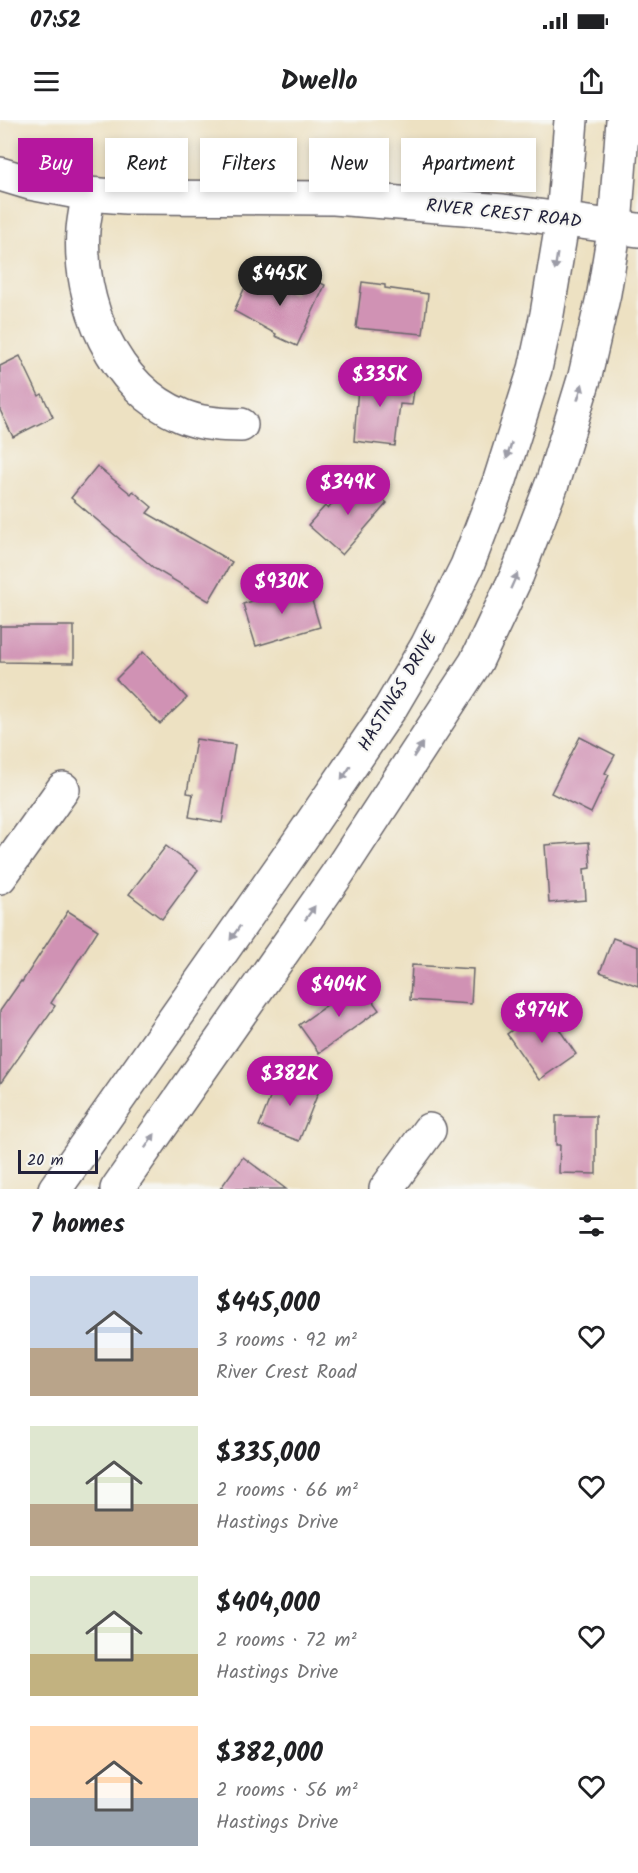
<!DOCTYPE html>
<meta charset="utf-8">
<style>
:root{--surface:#fff;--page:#f6f6f6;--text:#202124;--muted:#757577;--accent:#b5179e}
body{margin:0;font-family:Kalam,sans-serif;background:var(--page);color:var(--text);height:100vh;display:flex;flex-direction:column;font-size:22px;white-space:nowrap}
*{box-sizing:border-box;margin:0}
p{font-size:20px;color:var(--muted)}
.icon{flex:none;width:33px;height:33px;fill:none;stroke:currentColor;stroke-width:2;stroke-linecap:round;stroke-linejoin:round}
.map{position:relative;height:1069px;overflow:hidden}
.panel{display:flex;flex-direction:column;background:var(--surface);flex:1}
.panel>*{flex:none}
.banner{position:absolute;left:18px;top:18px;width:603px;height:54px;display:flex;gap:12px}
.scale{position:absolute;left:18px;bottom:15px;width:80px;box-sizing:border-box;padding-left:6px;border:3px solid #22223b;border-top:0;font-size:16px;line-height:21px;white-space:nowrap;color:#22223b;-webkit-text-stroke:4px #f6f6f2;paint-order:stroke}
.price{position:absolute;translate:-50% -51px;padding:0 14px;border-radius:21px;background:var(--accent);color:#fff;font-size:20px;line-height:39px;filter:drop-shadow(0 2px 3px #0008)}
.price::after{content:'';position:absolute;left:50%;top:36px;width:18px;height:14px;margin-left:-9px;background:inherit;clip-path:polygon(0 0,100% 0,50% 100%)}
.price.selected{background:#222;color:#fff}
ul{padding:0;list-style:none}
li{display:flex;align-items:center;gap:18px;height:150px;padding:0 30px}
li span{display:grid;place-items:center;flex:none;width:168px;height:120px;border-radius:0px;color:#555}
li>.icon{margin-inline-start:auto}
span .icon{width:72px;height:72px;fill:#fffc;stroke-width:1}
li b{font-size:26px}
h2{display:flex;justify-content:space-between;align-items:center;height:72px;padding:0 30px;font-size:26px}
.tag{padding:0 21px;border-radius:0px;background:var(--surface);box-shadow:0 3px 9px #0003;font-size:21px;line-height:54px}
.tag.selected{background:var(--accent);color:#fff}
.status{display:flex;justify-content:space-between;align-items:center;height:42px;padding:0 30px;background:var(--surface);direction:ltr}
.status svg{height:16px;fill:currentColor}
header{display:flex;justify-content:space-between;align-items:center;height:78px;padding:0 30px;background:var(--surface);font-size:27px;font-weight:700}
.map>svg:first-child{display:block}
.building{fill:#d092b4}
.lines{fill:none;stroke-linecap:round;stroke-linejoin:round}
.minor-casing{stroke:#69656a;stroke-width:36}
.minor{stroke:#fff;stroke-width:33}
.oneway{fill:#9c9ca7}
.labels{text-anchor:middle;stroke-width:4.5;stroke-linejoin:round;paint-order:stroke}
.street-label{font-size:18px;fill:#22223b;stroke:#f6f6f2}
</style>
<div class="status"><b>07:52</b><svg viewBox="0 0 49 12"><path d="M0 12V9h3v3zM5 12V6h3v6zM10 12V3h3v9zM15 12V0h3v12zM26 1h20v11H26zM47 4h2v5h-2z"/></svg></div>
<header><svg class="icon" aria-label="menu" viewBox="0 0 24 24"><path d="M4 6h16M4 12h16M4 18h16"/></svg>Dwello<svg class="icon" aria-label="share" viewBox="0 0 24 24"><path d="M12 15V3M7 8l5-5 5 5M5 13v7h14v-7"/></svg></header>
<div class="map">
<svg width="638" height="1069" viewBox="0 0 638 1069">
<rect width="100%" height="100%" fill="#f6f6f2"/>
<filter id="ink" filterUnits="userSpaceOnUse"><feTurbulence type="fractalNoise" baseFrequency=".0167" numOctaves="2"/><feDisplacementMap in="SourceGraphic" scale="12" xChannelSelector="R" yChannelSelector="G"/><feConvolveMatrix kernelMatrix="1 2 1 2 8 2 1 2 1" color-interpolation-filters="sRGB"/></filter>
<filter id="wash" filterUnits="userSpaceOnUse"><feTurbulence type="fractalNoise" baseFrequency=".008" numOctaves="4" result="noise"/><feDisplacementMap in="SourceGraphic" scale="24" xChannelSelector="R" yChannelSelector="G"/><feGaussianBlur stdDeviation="1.35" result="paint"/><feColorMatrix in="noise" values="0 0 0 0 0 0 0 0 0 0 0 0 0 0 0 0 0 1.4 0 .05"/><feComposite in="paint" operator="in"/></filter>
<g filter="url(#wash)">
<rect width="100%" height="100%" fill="#ede1c2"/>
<g id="blocks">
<g class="building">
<polygon points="251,154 294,174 304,155 325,165 297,226 275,216 276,214 234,191"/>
<polygon points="362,162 385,165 385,168 428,174 423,214 356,208"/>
<polygon points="20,236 39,276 42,274 53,297 13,317 0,290 0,246"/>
<polygon points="359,253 415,261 412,285 400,284 395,326 354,321"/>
<polygon points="97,346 131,374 133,371 152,387 147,393 232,442 209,481 155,449 71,378"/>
<polygon points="356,356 387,383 342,435 308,405 325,386 328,389"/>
<polygon points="307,464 320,507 256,526 243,484"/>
<polygon points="0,506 74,506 74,543 0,542"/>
<polygon points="143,532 187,578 160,604 116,559"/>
<polygon points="580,617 615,635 605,653 609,655 591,693 551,673"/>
<polygon points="196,619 235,625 222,703 189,697 193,674 187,673"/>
<polygon points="589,722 591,748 584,749 586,780 549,783 545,725"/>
<polygon points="166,726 198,750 162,799 129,774"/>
<polygon points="68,791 98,810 51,883 55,886 0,964 0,891 21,861 22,862"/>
<polygon points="613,818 638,827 638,866 600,852"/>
<polygon points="412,845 473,849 471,884 410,880"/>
<polygon points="359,862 379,890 319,933 299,905"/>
<polygon points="544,887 576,934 539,960 507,914"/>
<polygon points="280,953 320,968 299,1021 259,1006"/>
<polygon points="556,996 596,996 596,1054 559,1053 560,1025 556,1025"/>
<polygon points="243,1037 286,1069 220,1069"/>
</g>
</g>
</g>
<g filter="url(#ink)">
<use href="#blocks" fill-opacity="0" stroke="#69656a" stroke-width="1.5"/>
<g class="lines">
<defs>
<g id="minor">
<polyline points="0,54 30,63 88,74 126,77 334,78 503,91 638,110"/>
<path d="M88,74C87,86 84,98 83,110C78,182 113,268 182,296C201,304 221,305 241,305"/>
<polyline points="0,757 63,669"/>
<polyline points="55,1069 296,726 391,587 427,526 467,446 500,360 535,249 547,194 563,98 571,0"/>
<polyline points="117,1069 336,756 476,542 517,455 552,364 585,256 604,173 615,106 623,0"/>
<polyline points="386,1069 429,1010"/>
</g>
</defs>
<use href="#minor" class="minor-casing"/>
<use href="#minor" class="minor"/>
</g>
<defs><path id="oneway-solid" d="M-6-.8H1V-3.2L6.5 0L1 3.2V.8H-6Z" transform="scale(1.5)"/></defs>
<g class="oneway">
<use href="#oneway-solid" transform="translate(556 142) rotate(99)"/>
<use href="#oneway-solid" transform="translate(580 272) rotate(-73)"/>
<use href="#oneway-solid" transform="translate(509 331) rotate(108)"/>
<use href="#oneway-solid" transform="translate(514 461) rotate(-66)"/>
<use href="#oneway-solid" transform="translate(418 630) rotate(-57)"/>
<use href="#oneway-solid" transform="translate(346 653) rotate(124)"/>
<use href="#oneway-solid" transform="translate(310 793) rotate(-55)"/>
<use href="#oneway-solid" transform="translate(235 813) rotate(125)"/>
<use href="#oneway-solid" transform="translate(150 1021) rotate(-55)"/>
</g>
</g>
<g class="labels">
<g class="street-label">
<text transform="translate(504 93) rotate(6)" y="6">RIVER CREST ROAD</text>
<text transform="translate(397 571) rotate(-59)" y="6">HASTINGS DRIVE</text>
</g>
</g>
</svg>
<div class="scale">20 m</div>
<b class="price selected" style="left:280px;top:187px">$445K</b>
<b class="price" style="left:380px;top:288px">$335K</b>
<b class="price" style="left:348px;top:396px">$349K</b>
<b class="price" style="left:282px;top:495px">$930K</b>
<b class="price" style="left:339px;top:898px">$404K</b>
<b class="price" style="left:542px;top:924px">$974K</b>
<b class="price" style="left:290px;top:987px">$382K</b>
<div class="banner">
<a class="tag selected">Buy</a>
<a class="tag">Rent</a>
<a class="tag">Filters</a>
<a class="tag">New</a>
<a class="tag">Apartment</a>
</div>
</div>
<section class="panel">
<h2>7 homes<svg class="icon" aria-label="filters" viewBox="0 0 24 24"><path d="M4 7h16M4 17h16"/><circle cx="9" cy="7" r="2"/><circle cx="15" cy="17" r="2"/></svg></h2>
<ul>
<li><span style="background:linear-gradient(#c9d6e8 60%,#b9a48a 0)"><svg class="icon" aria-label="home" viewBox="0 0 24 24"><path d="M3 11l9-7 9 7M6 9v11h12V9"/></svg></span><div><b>$445,000</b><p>3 rooms · 92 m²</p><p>River Crest Road</p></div><svg class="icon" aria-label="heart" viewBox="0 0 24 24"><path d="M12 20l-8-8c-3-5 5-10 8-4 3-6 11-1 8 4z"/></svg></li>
<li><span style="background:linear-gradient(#dfe7d0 65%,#b9a48a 0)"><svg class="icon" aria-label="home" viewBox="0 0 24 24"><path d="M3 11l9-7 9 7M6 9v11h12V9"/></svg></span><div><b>$335,000</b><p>2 rooms · 66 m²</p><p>Hastings Drive</p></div><svg class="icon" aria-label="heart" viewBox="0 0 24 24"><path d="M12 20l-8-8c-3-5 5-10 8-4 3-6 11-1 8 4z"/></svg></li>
<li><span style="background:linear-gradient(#dfe7d0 65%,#c2b280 0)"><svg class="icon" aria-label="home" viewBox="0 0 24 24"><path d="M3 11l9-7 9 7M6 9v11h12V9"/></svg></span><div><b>$404,000</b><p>2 rooms · 72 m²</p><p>Hastings Drive</p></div><svg class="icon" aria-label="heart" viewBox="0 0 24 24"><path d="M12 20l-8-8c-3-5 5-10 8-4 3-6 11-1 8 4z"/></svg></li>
<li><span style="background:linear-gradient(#ffd9b3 60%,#9aa5b1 0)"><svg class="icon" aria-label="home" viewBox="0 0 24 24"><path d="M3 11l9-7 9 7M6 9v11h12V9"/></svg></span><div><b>$382,000</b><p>2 rooms · 56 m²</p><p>Hastings Drive</p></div><svg class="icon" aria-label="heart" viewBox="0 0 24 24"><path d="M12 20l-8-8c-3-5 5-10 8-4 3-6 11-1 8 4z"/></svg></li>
</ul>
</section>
